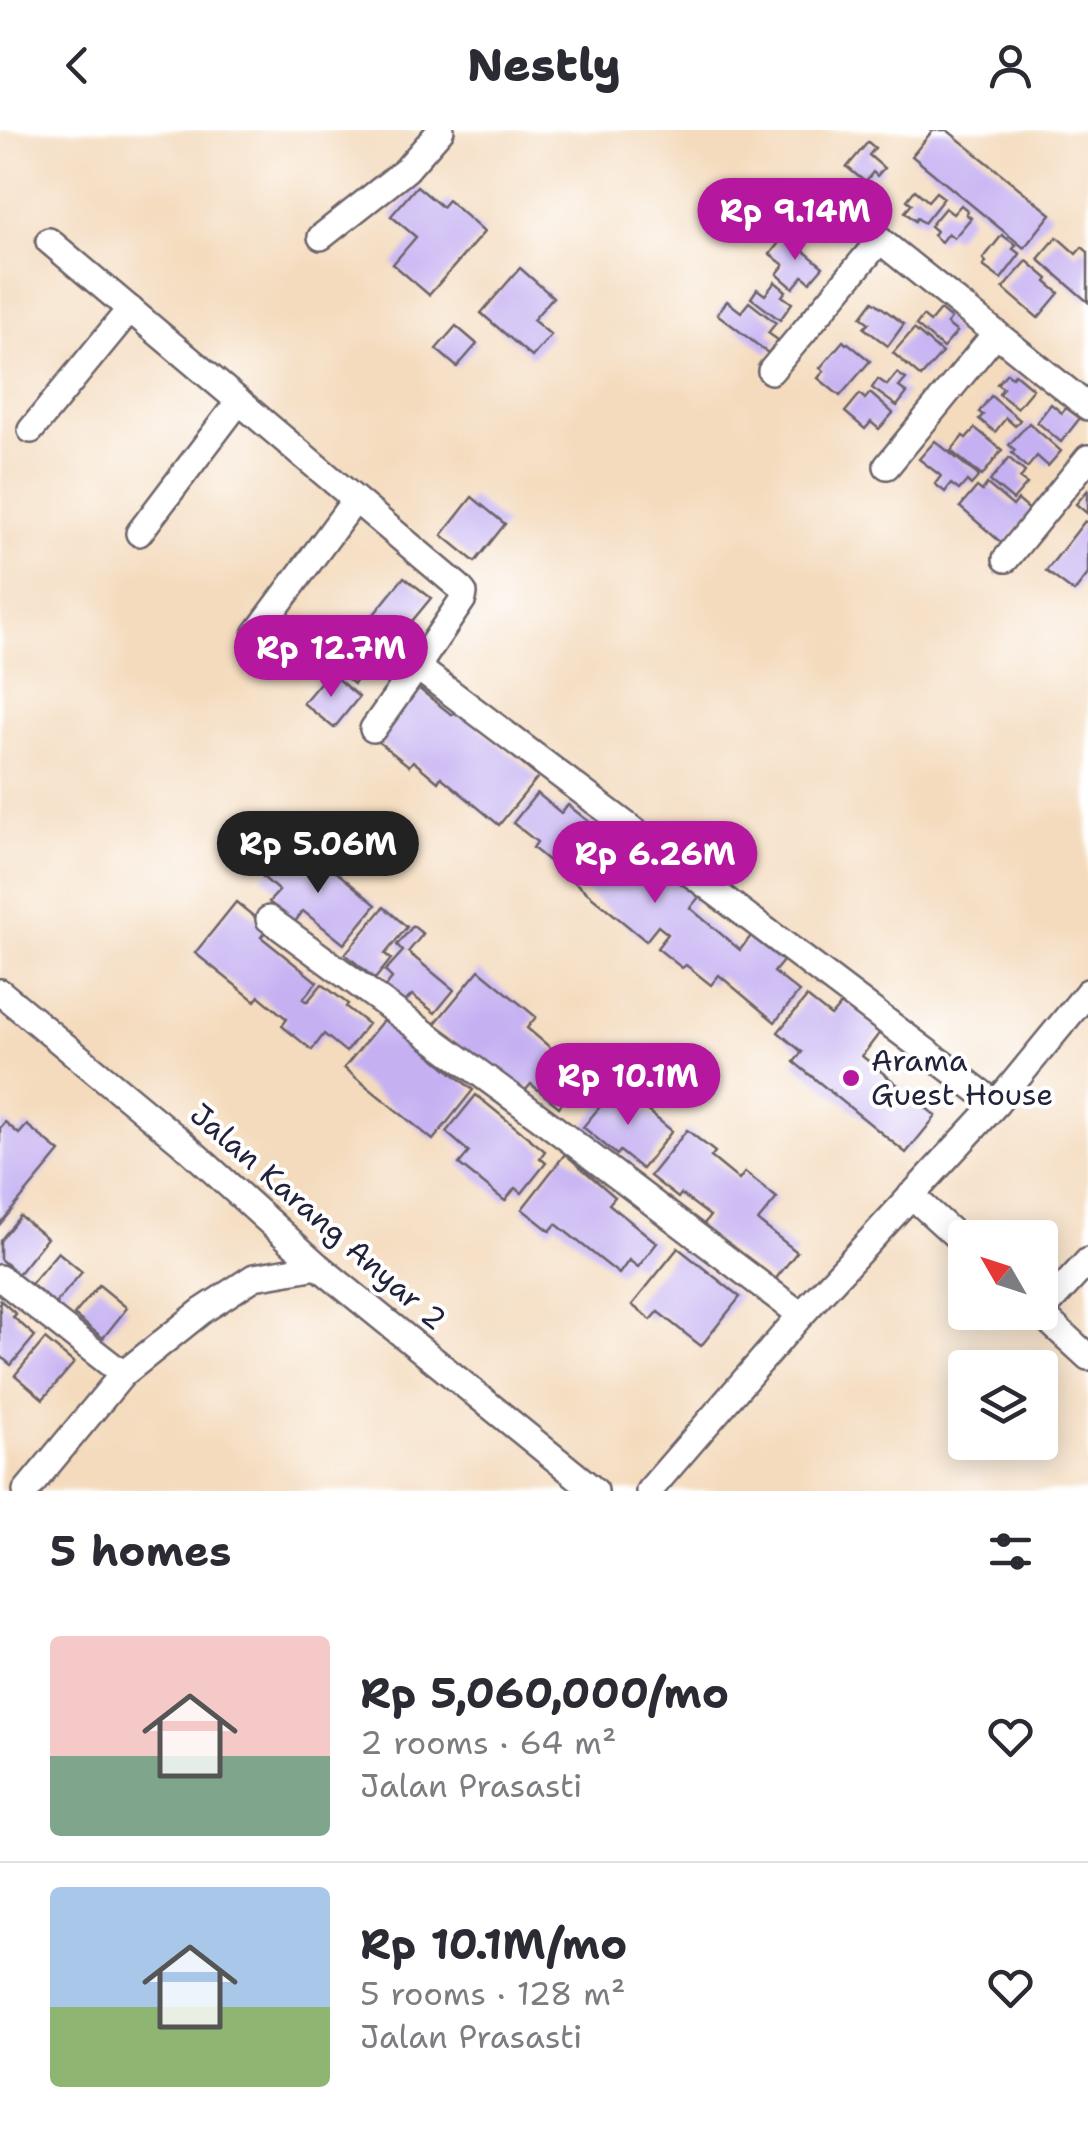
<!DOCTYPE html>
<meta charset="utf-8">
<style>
:root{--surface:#fff;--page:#f2f2f3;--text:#2b2b33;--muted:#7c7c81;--line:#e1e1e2;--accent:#b5179e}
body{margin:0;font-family:"Shantell Sans",sans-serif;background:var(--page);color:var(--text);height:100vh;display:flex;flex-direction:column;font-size:38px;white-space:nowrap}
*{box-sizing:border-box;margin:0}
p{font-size:32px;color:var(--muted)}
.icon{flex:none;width:55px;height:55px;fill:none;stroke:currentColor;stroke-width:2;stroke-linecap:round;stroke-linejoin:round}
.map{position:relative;height:1361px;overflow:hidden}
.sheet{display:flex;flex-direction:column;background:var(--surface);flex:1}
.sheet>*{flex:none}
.needle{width:65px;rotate:309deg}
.fabs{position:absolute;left:948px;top:1090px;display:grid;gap:20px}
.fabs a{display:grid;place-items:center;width:110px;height:110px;border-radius:10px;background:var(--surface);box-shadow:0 5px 25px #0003;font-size:50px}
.price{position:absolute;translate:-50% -85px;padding:0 22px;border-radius:35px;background:var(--accent);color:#fff;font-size:32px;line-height:65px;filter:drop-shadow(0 2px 5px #0008)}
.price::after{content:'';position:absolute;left:50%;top:60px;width:30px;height:22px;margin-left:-15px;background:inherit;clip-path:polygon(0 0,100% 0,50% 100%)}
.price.active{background:#222;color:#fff}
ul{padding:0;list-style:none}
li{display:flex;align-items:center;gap:30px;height:250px;padding:0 50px}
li+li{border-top:2px solid var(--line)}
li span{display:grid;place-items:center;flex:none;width:280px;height:200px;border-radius:10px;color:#555}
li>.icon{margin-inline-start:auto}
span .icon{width:120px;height:120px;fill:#fffc;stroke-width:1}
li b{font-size:42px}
h2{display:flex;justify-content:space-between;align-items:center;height:120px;padding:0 50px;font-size:42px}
header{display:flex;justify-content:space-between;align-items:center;height:130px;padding:0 50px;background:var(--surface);font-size:45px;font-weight:800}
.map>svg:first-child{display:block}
.building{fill:#c5b0f2}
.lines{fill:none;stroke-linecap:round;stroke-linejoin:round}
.minor-casing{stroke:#6c6369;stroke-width:30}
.minor{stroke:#fff;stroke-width:25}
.poi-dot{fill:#b5179e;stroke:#fff;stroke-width:4}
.labels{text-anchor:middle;stroke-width:8;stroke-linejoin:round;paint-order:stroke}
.poi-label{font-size:30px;fill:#22223b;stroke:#fff;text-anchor:start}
.street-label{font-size:30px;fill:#22223b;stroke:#fff}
</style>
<header><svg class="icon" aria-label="back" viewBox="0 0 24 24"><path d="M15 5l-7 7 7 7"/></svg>Nestly<svg class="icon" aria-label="person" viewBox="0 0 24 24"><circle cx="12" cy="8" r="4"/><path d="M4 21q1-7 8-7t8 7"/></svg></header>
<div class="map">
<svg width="1088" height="1361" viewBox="0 0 1088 1361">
<rect width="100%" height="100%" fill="#fff"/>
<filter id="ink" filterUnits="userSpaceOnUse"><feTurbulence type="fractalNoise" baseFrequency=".01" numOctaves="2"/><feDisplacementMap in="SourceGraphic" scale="20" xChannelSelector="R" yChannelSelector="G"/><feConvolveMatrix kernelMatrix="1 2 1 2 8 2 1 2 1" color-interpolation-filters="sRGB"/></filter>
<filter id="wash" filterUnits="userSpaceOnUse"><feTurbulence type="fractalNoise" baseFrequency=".0048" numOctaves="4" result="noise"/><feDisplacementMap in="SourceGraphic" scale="40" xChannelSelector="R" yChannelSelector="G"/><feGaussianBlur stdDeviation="2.25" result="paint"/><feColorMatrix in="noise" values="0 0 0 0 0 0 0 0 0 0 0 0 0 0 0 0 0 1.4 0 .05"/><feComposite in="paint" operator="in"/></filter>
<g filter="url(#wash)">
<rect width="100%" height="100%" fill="#f4dbbe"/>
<g id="blocks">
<g class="building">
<polygon points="933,0 947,0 1051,84 1024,118 912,26"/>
<polygon points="868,12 875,18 869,25 884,38 877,46 873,42 865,52 847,37"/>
<polygon points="417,56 442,77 448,70 484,102 429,165 393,134 416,107 391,86"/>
<polygon points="915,60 928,71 936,62 944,68 924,93 917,88 915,91 905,82 912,74 907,70"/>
<polygon points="961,75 968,81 966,84 971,88 954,108 948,103 941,112 933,105 936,101 930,96 945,78 953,84"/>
<polygon points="1002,105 1016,115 1013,119 1020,124 1001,149 983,136 986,132 983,129"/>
<polygon points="1057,107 1076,124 1082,117 1088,122 1088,172 1038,129"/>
<polygon points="782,109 789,115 792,111 823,137 810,152 803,146 793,158 777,144 784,135 770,124"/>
<polygon points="1027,131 1048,149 1046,152 1059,163 1038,188 1003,158"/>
<polygon points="520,138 553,167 533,190 551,205 532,227 481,183"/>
<polygon points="775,152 786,161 782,166 792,173 780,190 751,168 757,159 765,165"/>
<polygon points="727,171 741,182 749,172 776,193 768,203 778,210 768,223 717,184"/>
<polygon points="873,171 904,194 888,216 864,198 869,193 861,187"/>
<polygon points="940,180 951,189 947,194 957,202 943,218 916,195 923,186 930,192"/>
<polygon points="456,196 477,214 457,237 436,219"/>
<polygon points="914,199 942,223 921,247 893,223"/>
<polygon points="843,211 846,214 848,213 870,231 840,266 818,248 824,241 820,238"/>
<polygon points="897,243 906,249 899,257 907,263 897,276 872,258 878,249 887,255"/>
<polygon points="1007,243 1012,247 1015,244 1033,259 1017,278 999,264 1003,258 997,254"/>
<polygon points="870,263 893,283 879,299 871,292 865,299 845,282 860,264 865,269"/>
<polygon points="991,266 1020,290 1015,296 1006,288 995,302 979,289 983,285 979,282"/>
<polygon points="1051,274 1062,283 1066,278 1080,288 1061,312 1037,292"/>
<polygon points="1029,293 1061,321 1048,336 1037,326 1027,338 1012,323 1015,320 1009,315"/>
<polygon points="975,298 1002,320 982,346 951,321 963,306 966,308"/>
<polygon points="935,311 979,346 971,355 967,351 959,360 951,354 945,362 935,354 941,346 919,329"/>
<polygon points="1009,328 1025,342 1020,349 1027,354 1013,370 990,351"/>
<polygon points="987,354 1013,376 1018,370 1032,382 1004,415 960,377 977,357 982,361"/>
<polygon points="1088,360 1088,384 1076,374"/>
<polygon points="472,367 505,394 475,432 442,405"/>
<polygon points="1085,391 1088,393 1088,444 1074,462 1046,441"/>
<polygon points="404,447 431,468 384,525 358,504"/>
<polygon points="344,504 374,529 354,554 324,529"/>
<polygon points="329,542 359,567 334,598 303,573"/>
<polygon points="418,558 452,585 456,579 538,647 499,695 441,647 438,652 413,631 409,636 376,610"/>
<polygon points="537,663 561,683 568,675 608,707 590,729 607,743 632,712 699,767 690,778 740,820 751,806 783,831 774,842 799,862 775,892 719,845 711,855 686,835 682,838 657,818 668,804 658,796 646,811 533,718 537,712 513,693"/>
<polygon points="285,721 311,743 322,730 376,775 344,814 303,781 294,793 269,772 279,761 263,747"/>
<polygon points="236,772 268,798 261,807 317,852 303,869 307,872 322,854 348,874 346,877 368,894 346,922 324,904 312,920 282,896 287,889 259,866 255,871 195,823"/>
<polygon points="384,777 407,797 385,824 391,829 375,849 345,824"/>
<polygon points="413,796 423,804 408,822 454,860 435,883 412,865 404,873 385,857 392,848 385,841 403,821 397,815"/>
<polygon points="479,840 536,887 527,898 584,946 559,977 531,954 523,963 433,896"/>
<polygon points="807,867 831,886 844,871 881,901 862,926 936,986 906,1023 794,932 802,922 778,902"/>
<polygon points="385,888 473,960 433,1010 344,938"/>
<polygon points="617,956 672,1001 642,1039 620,1021 617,1025 583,997"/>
<polygon points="476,965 545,1021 540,1028 546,1033 522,1063 515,1058 505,1071 459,1034 469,1022 446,1002"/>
<polygon points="5,992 19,1004 27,995 60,1022 0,1094 0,998"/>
<polygon points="687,1000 715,1022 711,1027 739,1050 745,1042 777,1068 758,1091 797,1122 774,1151 700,1099 710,1086 681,1064 678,1068 650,1046"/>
<polygon points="565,1024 615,1067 609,1074 657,1113 638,1137 629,1130 619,1144 556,1094 550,1101 522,1079"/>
<polygon points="20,1086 47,1108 18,1144 0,1129 0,1111"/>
<polygon points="678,1118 740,1167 701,1216 658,1182 651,1190 632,1175"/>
<polygon points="58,1122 82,1142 55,1174 31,1154"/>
<polygon points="99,1155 127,1178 103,1208 74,1185"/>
<polygon points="0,1170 16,1184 13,1187 35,1206 11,1235 0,1226"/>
<polygon points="45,1209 74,1233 43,1269 15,1245"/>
</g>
</g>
</g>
<g filter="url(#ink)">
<use href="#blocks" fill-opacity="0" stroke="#6c6369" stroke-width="2.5"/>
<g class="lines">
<defs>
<g id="minor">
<polyline points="827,68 1088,277"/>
<polyline points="321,107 406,40 441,0"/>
<polyline points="49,111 459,457 464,463 463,469 417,537"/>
<polyline points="771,241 880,110"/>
<polyline points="31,300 130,179"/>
<polyline points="887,336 996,203"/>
<polyline points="139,403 239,271"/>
<polyline points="1006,429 1088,328"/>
<polyline points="256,504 355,370"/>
<polyline points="373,599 417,537 996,974"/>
<polyline points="269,789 538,986 801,1185"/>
<polyline points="0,862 179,1010 318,1136 595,1361"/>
<polyline points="911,1065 965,1114"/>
<polyline points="0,1148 123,1244"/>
<polyline points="1039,1182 1088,1227"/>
<polyline points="1040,1183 1088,1131"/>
<polyline points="26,1361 123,1244 202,1181 254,1147 318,1136"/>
<polyline points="649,1361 801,1185 996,974 1088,862"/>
</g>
</defs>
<use href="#minor" class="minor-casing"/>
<use href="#minor" class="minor"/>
</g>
</g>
<circle class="poi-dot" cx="851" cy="948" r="10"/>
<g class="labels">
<g class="poi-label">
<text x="871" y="941">Arama<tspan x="871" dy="34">Guest House</tspan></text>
</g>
<g class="street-label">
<text transform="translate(318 1087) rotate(41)" y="10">Jalan Karang Anyar 2</text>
</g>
</g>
</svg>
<div class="fabs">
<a><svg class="needle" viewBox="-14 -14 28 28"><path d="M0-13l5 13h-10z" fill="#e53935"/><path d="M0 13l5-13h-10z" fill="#7c7c81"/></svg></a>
<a><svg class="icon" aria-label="layers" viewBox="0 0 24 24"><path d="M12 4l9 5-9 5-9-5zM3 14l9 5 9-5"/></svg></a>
</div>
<b class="price" style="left:795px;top:133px">Rp 9.14M</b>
<b class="price" style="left:331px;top:570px">Rp 12.7M</b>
<b class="price active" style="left:318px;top:766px">Rp 5.06M</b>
<b class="price" style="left:655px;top:776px">Rp 6.26M</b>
<b class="price" style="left:628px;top:998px">Rp 10.1M</b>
</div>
<section class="sheet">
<h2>5 homes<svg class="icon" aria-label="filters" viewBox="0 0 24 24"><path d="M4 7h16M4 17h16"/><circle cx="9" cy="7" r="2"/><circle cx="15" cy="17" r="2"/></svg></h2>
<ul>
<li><span style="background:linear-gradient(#f6c9c9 60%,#7fa58c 0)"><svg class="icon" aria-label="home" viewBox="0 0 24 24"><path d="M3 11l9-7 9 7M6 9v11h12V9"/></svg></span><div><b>Rp 5,060,000/mo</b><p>2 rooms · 64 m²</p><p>Jalan Prasasti</p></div><svg class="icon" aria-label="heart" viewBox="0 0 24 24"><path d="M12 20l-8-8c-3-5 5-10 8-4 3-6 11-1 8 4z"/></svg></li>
<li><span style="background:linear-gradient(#a9c7e8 60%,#8fb573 0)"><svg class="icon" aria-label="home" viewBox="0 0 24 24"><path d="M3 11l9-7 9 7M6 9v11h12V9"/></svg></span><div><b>Rp 10.1M/mo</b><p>5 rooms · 128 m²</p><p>Jalan Prasasti</p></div><svg class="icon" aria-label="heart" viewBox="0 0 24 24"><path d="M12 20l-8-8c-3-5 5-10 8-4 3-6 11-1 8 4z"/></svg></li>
</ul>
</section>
